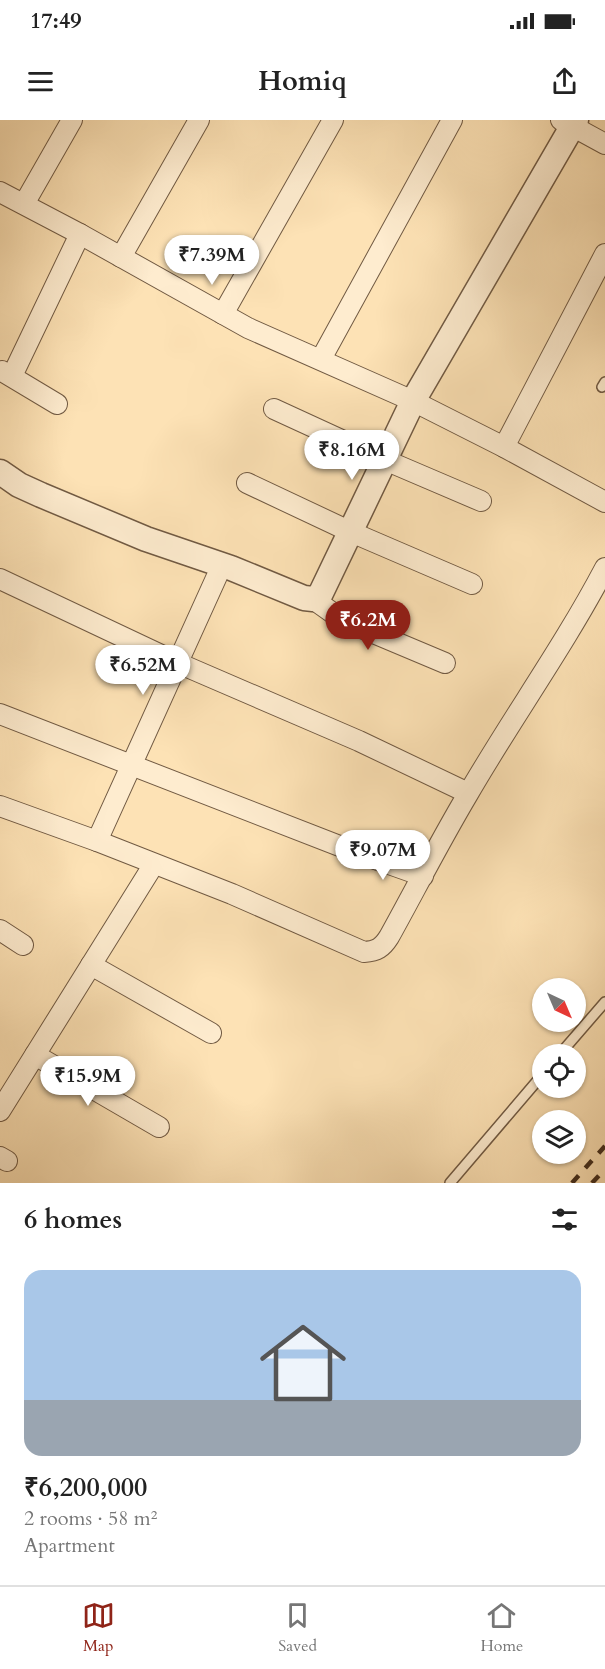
<!DOCTYPE html>
<meta charset="utf-8">
<style>
:root{--surface:#fff;--page:#f2f2f2;--text:#222;--muted:#767676;--line:#e0e0e0;--accent:#8f2418}
body{margin:0;font-family:Cardo,serif;background:var(--page);color:var(--text);height:100vh;display:flex;flex-direction:column;font-size:22px;white-space:nowrap}
*{box-sizing:border-box;margin:0}
p{font-size:20px;color:var(--muted)}
.icon{flex:none;width:33px;height:33px;fill:none;stroke:currentColor;stroke-width:2;stroke-linecap:round;stroke-linejoin:round}
.map{position:relative;height:1063px;overflow:hidden}
.panel{display:flex;flex-direction:column;background:var(--surface);flex:1}
.panel>*{flex:none}
.needle{width:39px;rotate:136deg}
.fabs{position:absolute;left:532px;top:858px;display:grid;gap:12px}
.fabs a{display:grid;place-items:center;width:54px;height:54px;border-radius:50%;background:var(--surface);box-shadow:0 2px 4px #0004;font-size:30px}
.price{position:absolute;translate:-50% -51px;padding:0 14px;border-radius:21px;background:#fff;color:#222;font-size:20px;line-height:39px;filter:drop-shadow(0 2px 3px #0008)}
.price::after{content:'';position:absolute;left:50%;top:36px;width:18px;height:14px;margin-left:-9px;background:inherit;clip-path:polygon(0 0,100% 0,50% 100%)}
.price.selected{background:var(--accent);color:#fff}
ul{padding:0;list-style:none}
li{display:grid;align-content:center;gap:12px;height:318px;padding:0 24px}
li span{display:grid;place-items:center;height:186px;border-radius:18px;color:#555}
li>.icon{margin-inline-start:auto}
span .icon{width:108px;height:108px;fill:#fffc;stroke-width:1}
li b{font-size:26px}
h2{display:flex;justify-content:space-between;align-items:center;height:72px;padding:0 24px;font-size:26px}
.status{display:flex;justify-content:space-between;align-items:center;height:42px;padding:0 30px;background:var(--surface);direction:ltr}
.status svg{height:16px;fill:currentColor}
header{display:flex;justify-content:space-between;align-items:center;height:78px;padding:0 24px;background:var(--surface);font-size:27px;font-weight:600}
.tabs{display:flex;justify-content:space-around;align-items:center;height:84px;border-top:2px solid var(--line);background:var(--surface);font-size:16px;color:var(--muted)}
.tabs a{display:grid;justify-items:center;gap:3px}
.tabs .selected{color:var(--accent)}
.map>svg:first-child{display:block}
.lines{fill:none;stroke-linecap:round;stroke-linejoin:round}
.service-casing{stroke:#715a43;stroke-width:12}
.minor-casing{stroke:#715a43;stroke-width:22}
.tertiary-casing{stroke:#715a43;stroke-width:27}
.service{stroke:#feeccf;stroke-width:9}
.minor{stroke:#feeccf;stroke-width:20}
.tertiary{stroke:#feeccf;stroke-width:24}
.rail{stroke:#422d1d;stroke-width:4.5;stroke-dasharray:10 10;stroke-linecap:butt}
</style>
<div class="status"><b>17:49</b><svg viewBox="0 0 49 12"><path d="M0 12V9h3v3zM5 12V6h3v6zM10 12V3h3v9zM15 12V0h3v12zM26 1h20v11H26zM47 4h2v5h-2z"/></svg></div>
<header><svg class="icon" aria-label="menu" viewBox="0 0 24 24"><path d="M4 6h16M4 12h16M4 18h16"/></svg>Homiq<svg class="icon" aria-label="share" viewBox="0 0 24 24"><path d="M12 15V3M7 8l5-5 5 5M5 13v7h14v-7"/></svg></header>
<div class="map">
<svg width="605" height="1063" viewBox="0 0 605 1063">
<rect width="100%" height="100%" fill="#fde2b5"/>
<filter id="stains"><feTurbulence type="fractalNoise" baseFrequency=".00333" numOctaves="4"/><feColorMatrix values="0 0 0 0 .2 0 0 0 0 .09 0 0 0 0 .02 0 0 0 .5 -.17"/></filter>
<radialGradient id="worn" r=".72"><stop offset=".6" stop-color="#630" stop-opacity="0"/><stop offset="1" stop-color="#630" stop-opacity=".3"/></radialGradient>
<g class="lines">
<defs>
<g id="service">
<polyline points="602,267 605,262"/>
<polyline points="560,934 605,882"/>
<polyline points="450,1063 543,954"/>
</g>
<g id="minor">
<polyline points="561,0 605,24"/>
<polyline points="0,72 80,114 248,208 413,281 504,327 605,382"/>
<polyline points="24,84 72,0"/>
<polyline points="121,137 199,0"/>
<polyline points="223,194 333,0"/>
<polyline points="321,239 452,0"/>
<polyline points="2,251 57,284"/>
<polyline points="12,256 80,114"/>
<polyline points="274,289 385,340 481,381"/>
<polyline points="504,327 605,134"/>
<polyline points="247,363 351,412 472,464"/>
<polyline points="0,459 178,543 359,621 468,673"/>
<polyline points="313,479 337,496 357,506 445,543"/>
<polyline points="0,594 355,732 423,756"/>
<path d="M0,686L97,721L232,774L364,832C377,831 382,828 389,817C415,770 440,721 468,674C512,598 564,526 605,448"/>
<polyline points="97,721 222,445"/>
<polyline points="0,810 23,825"/>
<polyline points="91,845 211,913"/>
<polyline points="35,935 159,1007"/>
<polyline points="0,991 154,744"/>
<polyline points="0,1037 7,1041"/>
</g>
<polyline id="tertiary" points="0,352 19,365 41,375 146,419 231,448 304,478 313,479 320,475 413,281 576,0"/>
</defs>
<use href="#service" class="service-casing"/>
<use href="#minor" class="minor-casing"/>
<use href="#tertiary" class="tertiary-casing"/>
<use href="#service" class="service"/>
<use href="#minor" class="minor"/>
<use href="#tertiary" class="tertiary"/>
<g class="rail">
<polyline points="572,1063 605,1026"/>
<polyline points="592,1063 605,1049"/>
</g>
</g>
<rect width="100%" height="100%" filter="url(#stains)"/>
<rect width="100%" height="100%" fill="url(#worn)"/>
</svg>
<div class="fabs">
<a><svg class="needle" viewBox="-14 -14 28 28"><path d="M0-13l5 13h-10z" fill="#e53935"/><path d="M0 13l5-13h-10z" fill="#767676"/></svg></a>
<a><svg class="icon" aria-label="locate" viewBox="0 0 24 24"><circle cx="12" cy="12" r="6"/><path d="M12 2v4M12 18v4M2 12h4M18 12h4"/></svg></a>
<a><svg class="icon" aria-label="layers" viewBox="0 0 24 24"><path d="M12 4l9 5-9 5-9-5zM3 14l9 5 9-5"/></svg></a>
</div>
<b class="price" style="left:212px;top:166px">₹7.39M</b>
<b class="price" style="left:352px;top:361px">₹8.16M</b>
<b class="price selected" style="left:368px;top:531px">₹6.2M</b>
<b class="price" style="left:143px;top:576px">₹6.52M</b>
<b class="price" style="left:383px;top:761px">₹9.07M</b>
<b class="price" style="left:88px;top:987px">₹15.9M</b>
</div>
<section class="panel">
<h2>6 homes<svg class="icon" aria-label="filters" viewBox="0 0 24 24"><path d="M4 7h16M4 17h16"/><circle cx="9" cy="7" r="2"/><circle cx="15" cy="17" r="2"/></svg></h2>
<ul>
<li><span style="background:linear-gradient(#a9c7e8 70%,#9aa5b1 0)"><svg class="icon" aria-label="home" viewBox="0 0 24 24"><path d="M3 11l9-7 9 7M6 9v11h12V9"/></svg></span><div><b>₹6,200,000</b><p>2 rooms · 58 m²</p><p>Apartment</p></div></li>
</ul>
</section>
<nav class="tabs">
<a class="selected"><svg class="icon" aria-label="map" viewBox="0 0 24 24"><path d="M3 6l6-2 6 2 6-2v14l-6 2-6-2-6 2zM9 4v14M15 6v14"/></svg>Map</a>
<a><svg class="icon" aria-label="saved" viewBox="0 0 24 24"><path d="M7 4h10v16l-5-4-5 4z"/></svg>Saved</a>
<a><svg class="icon" aria-label="home" viewBox="0 0 24 24"><path d="M3 11l9-7 9 7M6 9v11h12V9"/></svg>Home</a>
</nav>
